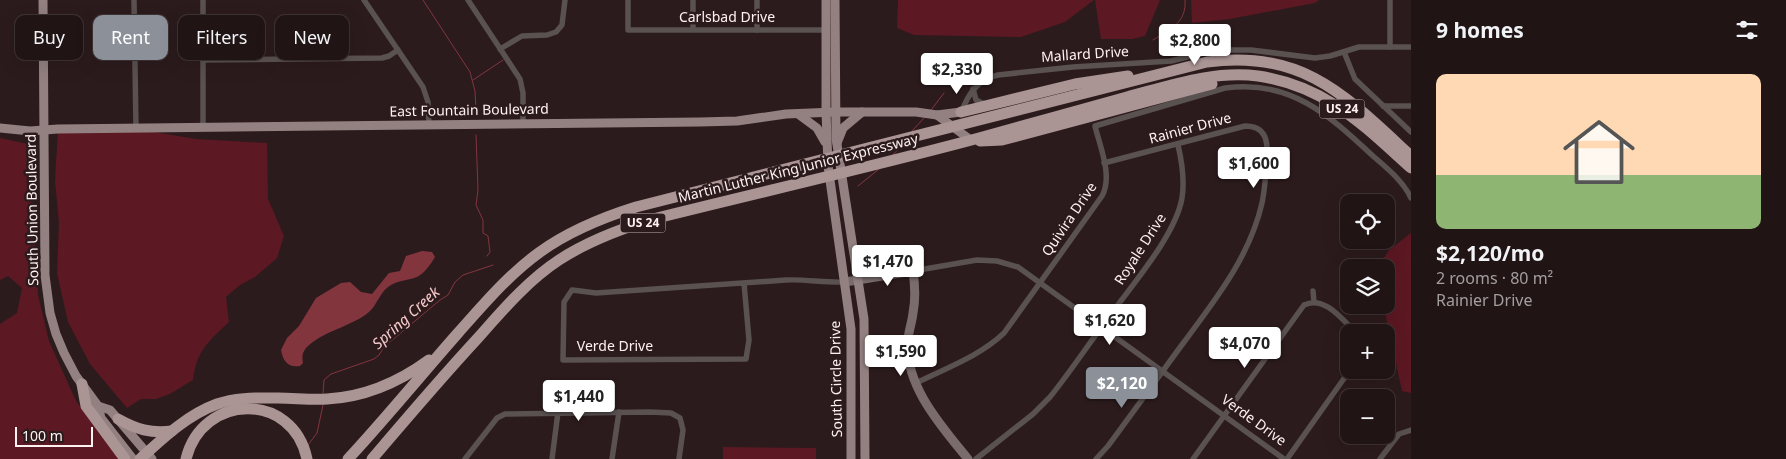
<!DOCTYPE html>
<meta charset="utf-8">
<style>
:root{--surface:#211415;--page:#2d2122;--text:#f1f3f6;--muted:#a29ea0;--line:#3e3334;--accent:#8c9099}
body{margin:0;font-family:"Noto Sans",sans-serif;background:var(--page);color:var(--text);height:100vh;display:flex;flex-direction:column;font-size:19px;white-space:nowrap}
*{box-sizing:border-box;margin:0}
p{font-size:16px;color:var(--muted)}
.icon{flex:none;width:28px;height:28px;fill:none;stroke:currentColor;stroke-width:2;stroke-linecap:round;stroke-linejoin:round}
.map{position:relative;flex:1;overflow:hidden}
.details{display:flex;flex-direction:column;background:var(--surface);width:375px}
.details>*{flex:none}
.top-card{position:absolute;left:15px;top:15px;width:475px;height:45px;display:flex;gap:10px}
.tools{position:absolute;left:1340px;top:194px;display:grid;gap:10px}
.tools a{display:grid;place-items:center;width:55px;height:55px;border-radius:10px;background:var(--surface);box-shadow:0 5px 20px #0002,0 0 0 1px var(--line);font-size:25px}
.scale{position:absolute;left:15px;bottom:12px;width:78px;box-sizing:border-box;padding-left:5px;border:2px solid #fef1f2;border-top:0;font-size:14px;line-height:18px;white-space:nowrap;color:#fef1f2;-webkit-text-stroke:4px #2c1b1c;paint-order:stroke}
.price{position:absolute;translate:-50% -42px;padding:0 11px;border-radius:5px;background:#fff;color:#222;font-size:16px;line-height:32px;filter:drop-shadow(0 1px 2px #0008)}
.price::after{content:'';position:absolute;left:50%;top:30px;width:15px;height:11px;margin-left:-8px;background:inherit;clip-path:polygon(0 0,100% 0,50% 100%)}
.price.active{background:var(--accent);color:#fff}
ul{padding:0;list-style:none}
li{display:grid;align-content:center;gap:10px;height:265px;padding:0 25px}
li+li{border-top:1px solid var(--line)}
li span{display:grid;place-items:center;height:155px;border-radius:10px;color:#555}
li>.icon{margin-inline-start:auto}
span .icon{width:90px;height:90px;fill:#fffc;stroke-width:1}
li b{font-size:21px}
h2{display:flex;justify-content:space-between;align-items:center;height:60px;padding:0 25px;font-size:21px}
.pill{padding:0 18px;border-radius:10px;background:var(--surface);box-shadow:0 5px 20px #0002,0 0 0 1px var(--line);font-size:18px;line-height:45px}
.pill.active{background:var(--accent);color:#fff}
main{display:flex;flex:1;min-height:0}
.map>svg:first-child{display:block}
.green{fill:#5c1823}
.water{fill:#83353e}
.lines{fill:none;stroke-linecap:round;stroke-linejoin:round}
.stream{stroke:#83353e;stroke-width:1}
.street{stroke:#5a5151;stroke-width:5.5}
.secondary{stroke:#7a6c6c;stroke-width:9}
.primary{stroke:#938181;stroke-width:9}
.highway{stroke:#aa9494;stroke-width:11}
.labels{text-anchor:middle;stroke-width:5;stroke-linejoin:round;paint-order:stroke}
.shield{fill:#2c1b1c;stroke:#bfb1b2;stroke-width:1}
.shield-label{font-size:12px;font-weight:bold;fill:#fef1f2}
.street-label{font-size:14px;fill:#fef1f2;stroke:#2c1b1c}
.water-label{font-size:15px;font-style:italic;fill:#facacc;stroke:#2c1b1c}
</style>
<main>
<div class="map">
<svg width="1411" height="459" viewBox="0 0 1411 459">
<rect width="100%" height="100%" fill="#2c1b1c"/>
<g class="green">
<polygon points="898,0 1094,0 1065,22 1021,37 914,35 897,28"/>
<polygon points="1095,0 1160,0 1145,36 1132,39 1101,39"/>
<polygon points="1191,0 1319,0 1315,3 1230,19 1192,23"/>
<path d="M58,129H136L196,139L267,143L268,199L284,236L277,258L255,277L240,285L226,297L229,322C208,342 197,350 193,380L170,394L156,399H141L127,408L90,364L68,322L57,273L59,223L55,181Z"/>
<polygon points="0,138 28,144 38,295 49,341 76,401 119,459 0,459 0,324 17,313 22,288 8,276 0,280"/>
<polygon points="1411,233 1411,393 1402,391 1385,312 1377,305 1386,305 1386,268 1378,267 1389,250"/>
<polygon points="723,447 816,448 816,459 723,459"/>
</g>
<path class="water" d="M422,251L432,252L435,257C430,265 425,273 417,277C407,281 397,280 388,287C379,294 377,305 369,312C351,327 322,331 306,348C302,353 302,357 303,363L300,366C288,368 283,361 281,350L287,338L299,326L316,298L341,283L350,282L361,292L372,294L389,273L400,271L406,256Z"/>
<g class="lines">
<g class="stream">
<polyline points="423,0 470,72 475,91 476,112"/>
<path d="M1153,40C1169,30 1187,23 1185,0"/>
<polyline points="473,80 503,60"/>
<polyline points="931,110 944,93"/>
<polyline points="912,131 925,117"/>
<polyline points="476,135 478,190 476,205 483,220 483,233 488,236 490,252 487,256"/>
<polyline points="892,156 901,146"/>
<polyline points="858,186 879,169"/>
<polyline points="323,394 324,380 331,374 374,359 379,355 384,347 440,300 448,295 455,282 463,275 493,265"/>
<polyline points="308,445 317,433 323,405"/>
</g>
<g class="street">
<polyline points="134,0 136,129"/>
<polyline points="203,0 203,127"/>
<polyline points="364,0 423,87 428,102 429,126"/>
<polyline points="468,0 520,79 523,93 523,125"/>
<polyline points="628,0 628,30 826,30"/>
<polyline points="693,29 693,0"/>
<polyline points="757,30 757,0"/>
<polyline points="1390,47 1390,0"/>
<polyline points="500,49 522,36 547,35 556,32 562,25 565,0"/>
<polyline points="1344,52 1355,79 1411,132"/>
<polyline points="203,60 382,58 389,56 398,50"/>
<polyline points="973,89 976,100 984,104"/>
<polyline points="1383,106 1411,106"/>
<path d="M961,113C968,94 978,79 998,75L1073,67L1171,61L1207,52L1227,50H1251L1315,58L1330,56L1359,47H1411"/>
<polyline points="913,271 977,260 997,261 1018,267 1284,459"/>
<path d="M744,283L749,340L746,359L563,360L564,302L572,290L596,293L786,280C806,279 825,283 845,282"/>
<polyline points="1313,291 1314,302"/>
<path d="M916,383C946,368 980,356 1004,333L1102,196C1113,176 1100,147 1095,126L1225,88C1290,79 1329,115 1373,156C1387,168 1403,181 1411,198"/>
<polyline points="465,459 497,418 505,414 650,412 671,413 680,418 683,430 679,459"/>
<polyline points="552,459 558,412"/>
<polyline points="612,459 619,412"/>
<path d="M976,459L1033,414L1050,397C1071,371 1090,342 1111,314C1133,284 1176,234 1182,198C1185,179 1182,162 1178,145"/>
<path d="M1096,459L1108,446C1134,411 1159,376 1184,342C1216,299 1250,256 1262,203C1265,189 1266,173 1267,158C1268,141 1266,126 1245,126L1104,163"/>
<path d="M1193,459L1304,305C1324,295 1342,319 1355,332"/>
<polyline points="1287,459 1350,370"/>
<polyline points="1380,459 1399,434 1411,430"/>
</g>
<path class="secondary" d="M845,282L913,271C915,285 916,298 913,313C912,322 909,330 908,339C903,384 942,427 968,459"/>
<g class="primary">
<polyline points="43,0 45,275 50,313 56,334 64,353 76,376 98,406 101,418 133,459"/>
<polyline points="826,0 826,112 828,166 851,329 851,459"/>
<polyline points="835,0 836,138 864,319 865,459"/>
<polyline points="798,114 817,128 825,142"/>
<polyline points="937,115 968,138"/>
<polyline points="0,128 30,131 58,129 700,122 737,121 786,114 835,112 916,112 937,115 961,112"/>
<polyline points="837,143 843,128 862,112"/>
<polyline points="98,406 110,410 152,459"/>
</g>
<g class="highway">
<polyline points="961,112 1075,84 1128,76"/>
<polyline points="980,141 1002,140 1212,84"/>
<polyline points="82,384 86,406 125,459"/>
<path d="M118,419C136,429 151,434 172,431"/>
<path d="M140,459C163,438 187,415 217,404C237,397 257,398 278,398C294,398 311,400 327,399C365,397 399,382 429,360"/>
<path d="M186,459C202,393 293,391 307,459"/>
<path d="M348,459C386,418 421,375 458,333C484,304 508,275 540,252C569,231 601,218 636,207L1207,62C1303,49 1346,96 1411,156"/>
<path d="M372,459C406,419 441,378 477,339C502,311 527,281 559,260C588,241 620,229 653,219C761,192 871,167 979,138C1028,124 1078,111 1127,97C1169,86 1214,70 1258,76C1326,86 1363,125 1411,168"/>
</g>
</g>
<g class="labels">
<g class="shield">
<rect x="1319.5" y="99.5" width="45" height="19" rx="4"/>
<rect x="620.5" y="213.5" width="45" height="19" rx="4"/>
</g>
<g class="shield-label">
<text x="1342" y="113">US 24</text>
<text x="643" y="227">US 24</text>
</g>
<g class="street-label">
<text x="727" y="22">Carlsbad Drive</text>
<text transform="translate(1085 54) rotate(-4)" y="5">Mallard Drive</text>
<text transform="translate(469 110) rotate(-1)" y="5">East Fountain Boulevard</text>
<text transform="translate(1190 128) rotate(-15)" y="5">Rainier Drive</text>
<text transform="translate(798 168) rotate(-14)" y="5">Martin Luther King Junior Expressway</text>
<text transform="translate(32 210) rotate(-91)" y="5">South Union Boulevard</text>
<text transform="translate(1069 219) rotate(-56)" y="5">Quivira Drive</text>
<text transform="translate(1140 249) rotate(-57)" y="5">Royale Drive</text>
<text x="615" y="351">Verde Drive</text>
<text transform="translate(836 379) rotate(-91)" y="5">South Circle Drive</text>
<text transform="translate(1254 420) rotate(36)" y="5">Verde Drive</text>
</g>
<g class="water-label">
<text transform="translate(406 318) rotate(-42)" y="5">Spring Creek</text>
</g>
</g>
</svg>
<div class="tools">
<a><svg class="icon" aria-label="locate" viewBox="0 0 24 24"><circle cx="12" cy="12" r="6"/><path d="M12 2v4M12 18v4M2 12h4M18 12h4"/></svg></a>
<a><svg class="icon" aria-label="layers" viewBox="0 0 24 24"><path d="M12 4l9 5-9 5-9-5zM3 14l9 5 9-5"/></svg></a>
<a>+</a>
<a>−</a>
</div>
<div class="scale">100 m</div>
<b class="price" style="left:1195px;top:66px">$2,800</b>
<b class="price" style="left:957px;top:95px">$2,330</b>
<b class="price" style="left:1254px;top:189px">$1,600</b>
<b class="price" style="left:888px;top:287px">$1,470</b>
<b class="price" style="left:1110px;top:346px">$1,620</b>
<b class="price" style="left:1245px;top:369px">$4,070</b>
<b class="price" style="left:901px;top:377px">$1,590</b>
<b class="price active" style="left:1122px;top:409px">$2,120</b>
<b class="price" style="left:579px;top:422px">$1,440</b>
<div class="top-card">
<a class="pill">Buy</a>
<a class="pill active">Rent</a>
<a class="pill">Filters</a>
<a class="pill">New</a>
</div>
</div>
<section class="details">
<h2>9 homes<svg class="icon" aria-label="filters" viewBox="0 0 24 24"><path d="M4 7h16M4 17h16"/><circle cx="9" cy="7" r="2"/><circle cx="15" cy="17" r="2"/></svg></h2>
<ul>
<li><span style="background:linear-gradient(#ffd9b3 65%,#8fb573 0)"><svg class="icon" aria-label="home" viewBox="0 0 24 24"><path d="M3 11l9-7 9 7M6 9v11h12V9"/></svg></span><div><b>$2,120/mo</b><p>2 rooms · 80 m²</p><p>Rainier Drive</p></div></li>
</ul>
</section>
</main>
